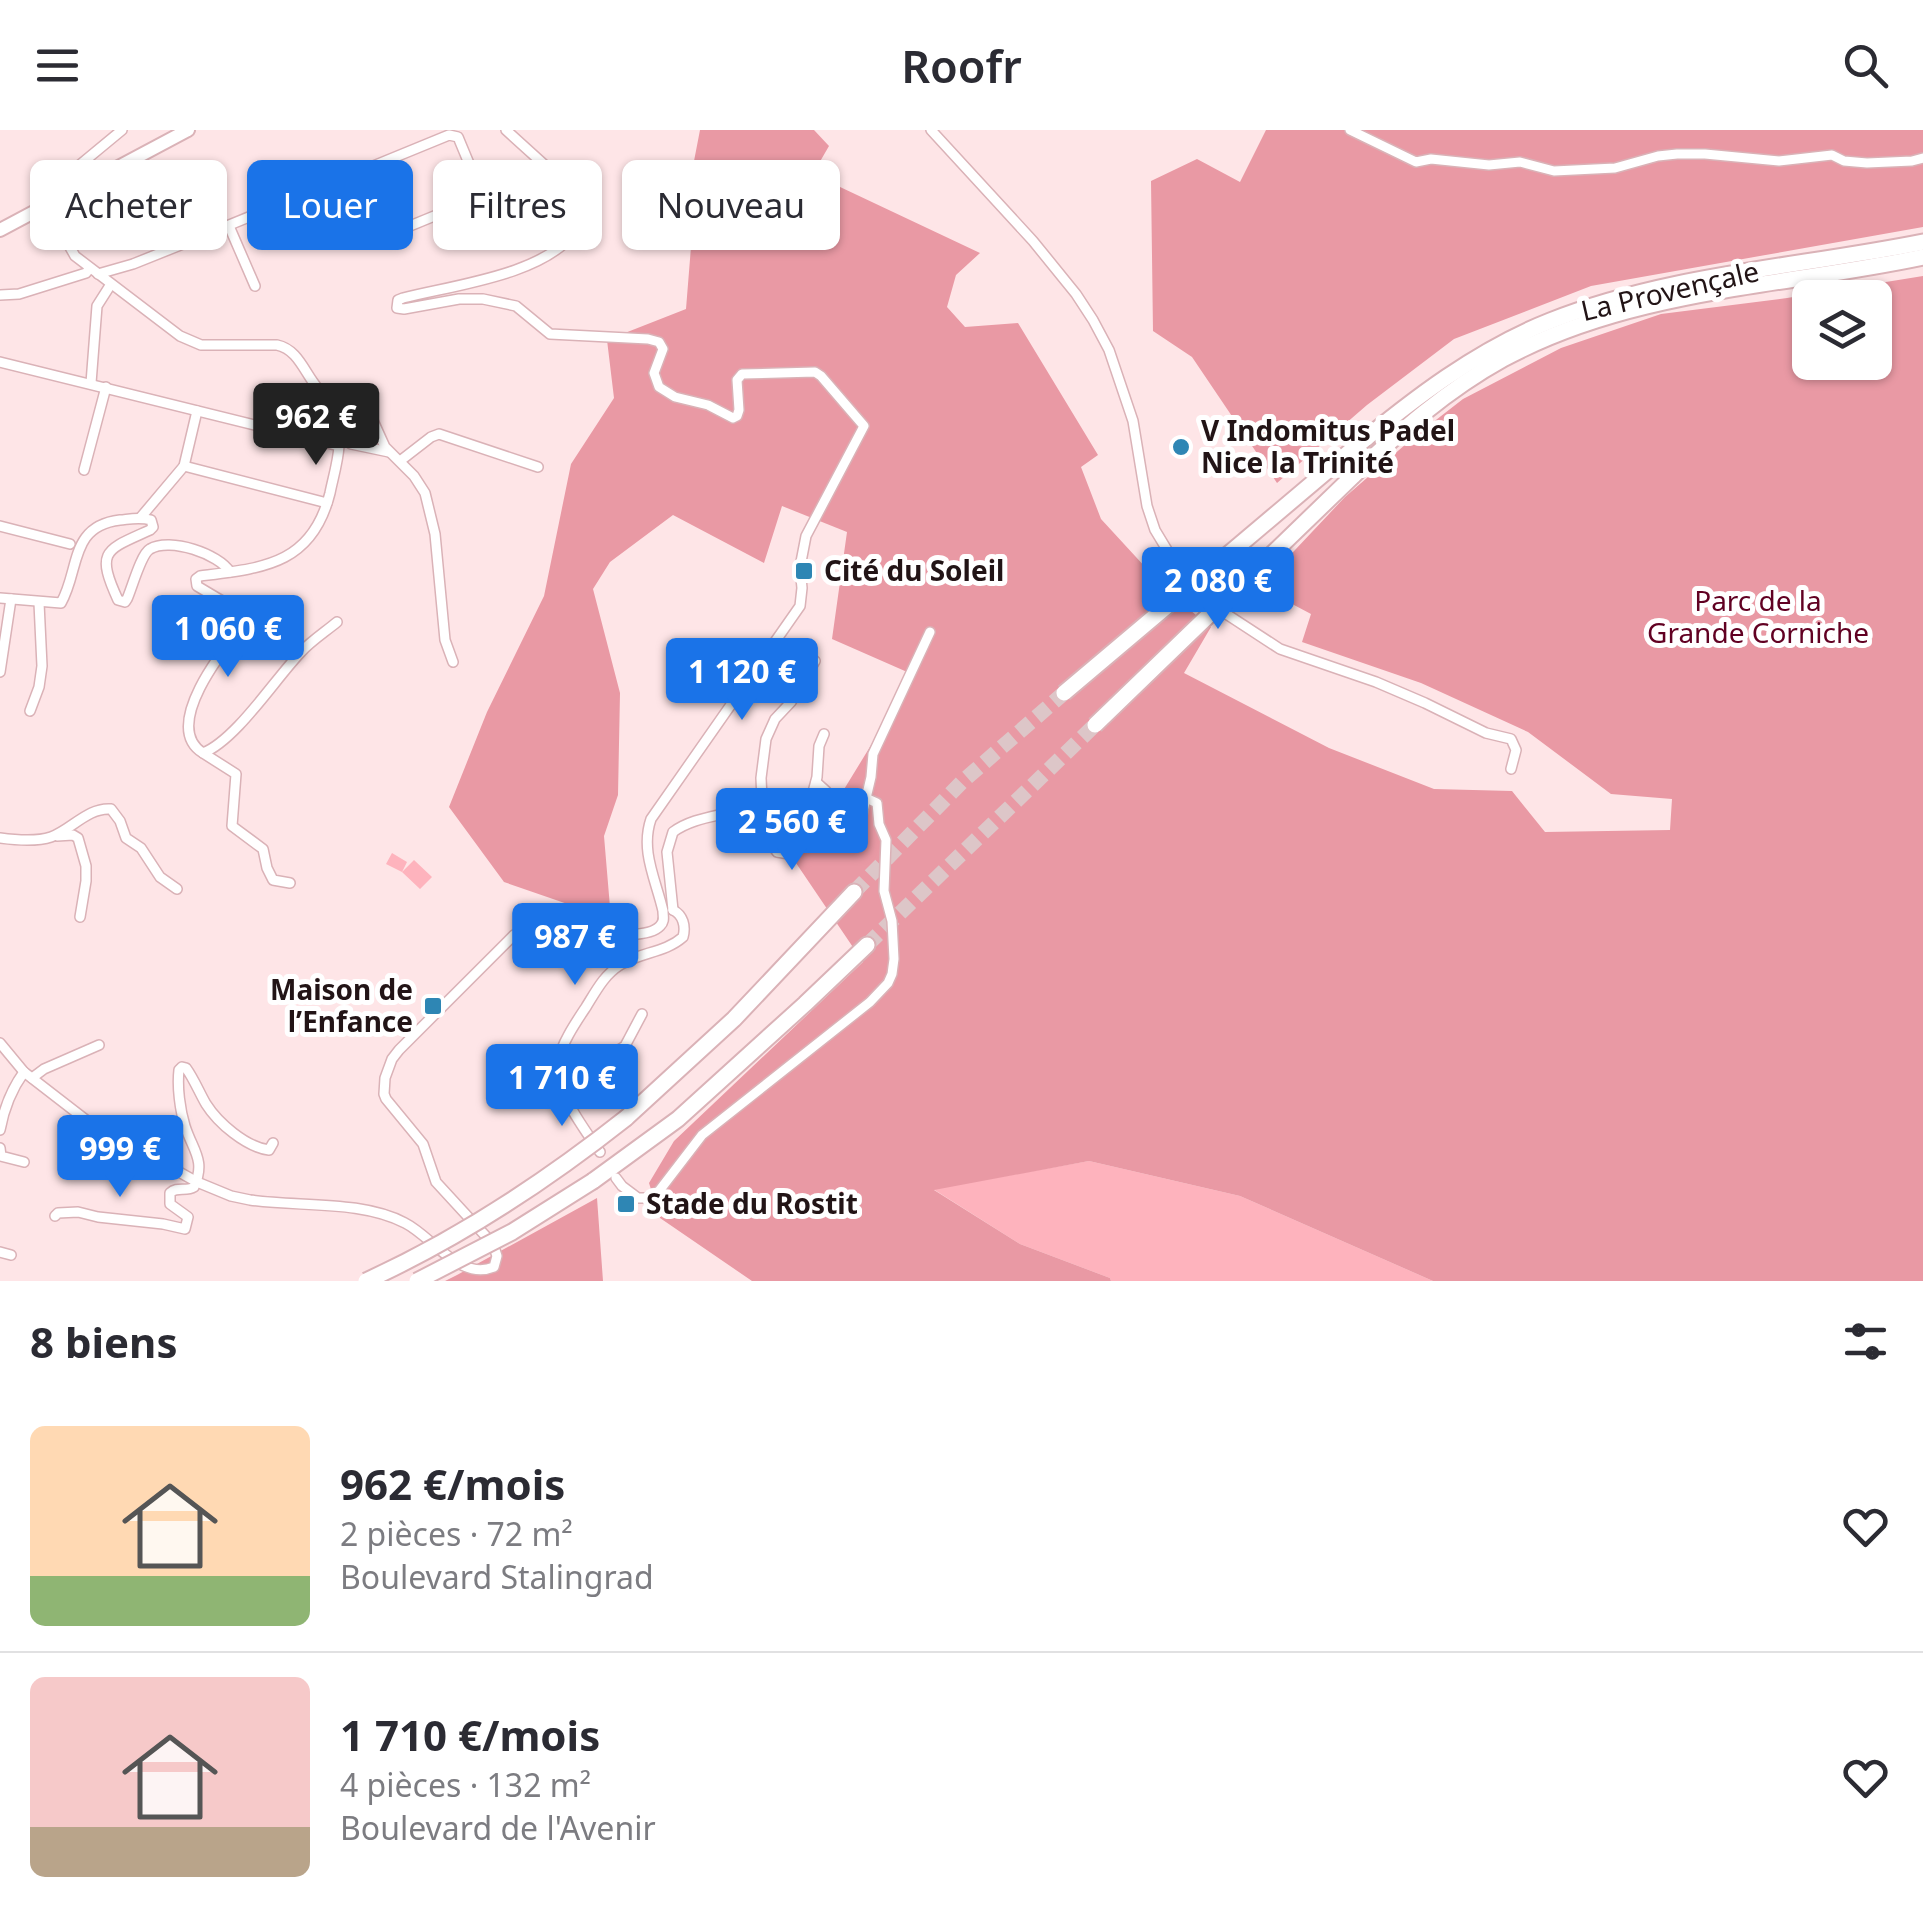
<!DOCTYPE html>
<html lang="fr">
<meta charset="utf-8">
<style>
:root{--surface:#fff;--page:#f7f7f7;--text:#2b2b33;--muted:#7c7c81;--line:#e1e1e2;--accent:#1a73e8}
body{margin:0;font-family:"Noto Sans",sans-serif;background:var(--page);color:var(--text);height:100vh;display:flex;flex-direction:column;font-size:38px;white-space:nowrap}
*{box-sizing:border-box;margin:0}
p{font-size:32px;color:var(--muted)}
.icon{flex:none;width:55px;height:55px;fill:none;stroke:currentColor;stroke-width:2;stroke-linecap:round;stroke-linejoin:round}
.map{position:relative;height:1151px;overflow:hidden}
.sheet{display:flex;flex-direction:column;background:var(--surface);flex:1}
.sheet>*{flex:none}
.hud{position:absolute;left:30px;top:30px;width:1000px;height:90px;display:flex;gap:20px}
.fabs{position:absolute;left:1792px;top:150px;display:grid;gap:20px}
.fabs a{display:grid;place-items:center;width:100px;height:100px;border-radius:15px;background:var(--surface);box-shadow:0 2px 8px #0004;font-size:50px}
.price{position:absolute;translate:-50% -85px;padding:0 22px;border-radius:10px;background:var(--accent);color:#fff;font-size:32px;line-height:65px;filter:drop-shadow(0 2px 5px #0008)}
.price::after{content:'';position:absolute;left:50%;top:60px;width:30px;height:22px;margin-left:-15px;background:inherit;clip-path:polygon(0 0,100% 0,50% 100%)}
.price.active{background:#222;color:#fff}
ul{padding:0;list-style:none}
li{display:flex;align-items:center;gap:30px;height:250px;padding:0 30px}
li+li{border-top:2px solid var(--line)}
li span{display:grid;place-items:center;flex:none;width:280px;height:200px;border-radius:15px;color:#555}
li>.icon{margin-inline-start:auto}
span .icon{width:120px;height:120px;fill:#fffc;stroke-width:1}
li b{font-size:42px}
h2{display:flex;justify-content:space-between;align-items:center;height:120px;padding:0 30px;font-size:42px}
.tag{padding:0 35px;border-radius:15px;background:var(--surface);box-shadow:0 2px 8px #0004;font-size:35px;line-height:90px}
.tag.active{background:var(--accent);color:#fff}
header{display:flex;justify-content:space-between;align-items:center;height:130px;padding:0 30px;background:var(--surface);font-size:45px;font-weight:600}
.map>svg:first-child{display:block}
.green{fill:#feb3bd}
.forest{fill:#e999a4;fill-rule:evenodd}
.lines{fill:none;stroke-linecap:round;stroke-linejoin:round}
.motorway-tunnel{stroke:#ddc6c8;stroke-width:15;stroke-dasharray:15 8;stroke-linecap:butt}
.minor-casing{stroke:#dab2b7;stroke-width:12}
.secondary-casing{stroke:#dab2b7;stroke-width:16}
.motorway-casing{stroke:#dab2b7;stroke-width:19}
.minor{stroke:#fff;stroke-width:9}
.secondary{stroke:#fff;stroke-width:12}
.motorway{stroke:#fff;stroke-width:15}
.motorway-bridge-casing{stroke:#dab2b7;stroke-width:19;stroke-linecap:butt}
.motorway-bridge{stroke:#fff;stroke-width:15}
.poi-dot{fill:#2e86b4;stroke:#fff;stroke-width:4}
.labels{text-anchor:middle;stroke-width:10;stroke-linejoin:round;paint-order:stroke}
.street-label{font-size:28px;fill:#221416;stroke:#fff}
.poi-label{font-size:28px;font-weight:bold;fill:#221416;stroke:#fff;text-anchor:start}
.park-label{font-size:28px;fill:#610022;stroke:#fff}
</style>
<header><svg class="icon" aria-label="menu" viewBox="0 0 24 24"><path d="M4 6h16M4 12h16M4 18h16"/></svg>Roofr<svg class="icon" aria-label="search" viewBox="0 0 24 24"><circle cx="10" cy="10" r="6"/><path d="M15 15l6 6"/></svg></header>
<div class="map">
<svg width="1923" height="1151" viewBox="0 0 1923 1151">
<rect width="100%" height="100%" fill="#fee5e7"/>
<g class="green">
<polygon points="392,723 407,732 402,742 414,730 432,747 420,759 402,742 386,734"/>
<polygon points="1089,1031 1240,1066 1433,1151 1111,1151 1110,1148 1020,1114 933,1059"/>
</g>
<g class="forest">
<path d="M700,0H814L829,16L818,35L821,48L980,123L956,145L947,177L965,197L1018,193L1098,325L1081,337L1101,389L1170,464L1211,497L1184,543L1329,618L1434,659L1512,661L1545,702L1670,700L1672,669L1611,664L1528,602L1421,553L1302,512L1311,484L1260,457L1345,367L1414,307L1463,269L1561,218L1661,184L1787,168L1923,146V1151H1433L1240,1066L1089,1031L934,1060L1020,1114L1110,1148L1111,1151H752L660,1088L649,1053L674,1011L863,832L796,733L835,674L914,545L832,509L847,402L782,376L764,433L673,385L610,432L593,459L620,563L618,665L604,706L611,789L504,752L449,677L487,582L544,466L571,334L614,268L607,210L686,179L695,67L694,31ZM1810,168H1875V232H1810Z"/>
<polygon points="1266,0 1923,0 1923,97 1591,156 1454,209 1367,275 1277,353 1192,227 1153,201 1151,51 1197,29 1240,52"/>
<polygon points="597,1068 603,1151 445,1151 457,1145"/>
</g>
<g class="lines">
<g class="motorway-tunnel">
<polyline points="854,762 963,651 1064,563"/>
<polyline points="867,815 1095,595"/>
</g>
<defs>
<g id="minor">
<path d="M122,0L47,62L46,75L75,126L180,206L201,215H277C305,221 306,258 334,271C345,276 355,271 366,275L385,317L414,346L425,363L435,404L445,510L453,532"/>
<polyline points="931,0 1033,111 1076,164 1093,190 1109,220 1133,291 1147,376 1155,400 1187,453 1211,474 1280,519 1376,552 1425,573 1486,603 1511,609 1516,620 1511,639"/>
<polyline points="1350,0 1416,32 1431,29 1489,35 1520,32 1554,41 1615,38 1658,26 1677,24 1705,24 1779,31 1832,25 1844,31 1867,33 1912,31 1923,28"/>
<polyline points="340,49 364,109 371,112 517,52"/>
<polyline points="229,96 255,156"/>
<polyline points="61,103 119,71"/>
<polyline points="98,144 133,134 178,116 449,5 458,7 495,96"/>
<polyline points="0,165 19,164 86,143 90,138"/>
<path d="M0,232L339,316C338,332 333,348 330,363C312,435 263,438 200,446L196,449L197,456L244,484L246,491C225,517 160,596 203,623C236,610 275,549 301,522C311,511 325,502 337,492"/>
<polyline points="91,253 97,176 111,154"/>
<polyline points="351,314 389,322"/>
<polyline points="400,331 431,307 439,304 538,337"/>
<polyline points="184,336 327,373"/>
<polyline points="84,340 106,257"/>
<polyline points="141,387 184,336 197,281"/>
<polyline points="0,396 70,414"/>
<path d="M0,468L61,473C80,440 69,396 120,390C131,389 140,387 151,390L153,397L150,400C106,420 95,420 118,470L125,472L127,469C132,458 141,424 150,419C170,407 219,424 230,442"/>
<polyline points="815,531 791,572 775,589 766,609 761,648 762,670 770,712 777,722 789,724 799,715 801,707 817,647 819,616 824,604"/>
<polyline points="0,542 11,469"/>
<polyline points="30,581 39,557 42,536 39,473"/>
<polyline points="203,623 236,644 232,696 263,719 267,738 273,750 290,753"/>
<polyline points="816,652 826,661 837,702 845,707 855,705 859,698 871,647 873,624 930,502"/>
<polyline points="57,706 73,705 78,708 86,736 86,751 80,787"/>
<path d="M0,708C15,710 36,712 51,707C71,700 88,677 111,679L120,691L126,708L141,718L160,747L177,759"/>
<path d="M673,780L667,722L673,702C699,683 735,687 762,670"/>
<path d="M0,913L24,942L108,1007L147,1024L197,1052L231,1066L250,1070C298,1077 362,1070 405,1093C433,1107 459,1151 494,1137L497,1126L493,1114L436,1052L423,1014L386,969L384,964L385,948L392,929L399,920L514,805C546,792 641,817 660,796C665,791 663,787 663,781C656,750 640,721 651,689L800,476L802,458L800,437L806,406L864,296L821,246L815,242L742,244L737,250L739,280L737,286L733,288L708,275L675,267L659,257L654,243L663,219L659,212L648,209L550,204L516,176L483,169H459L404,179L397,178L398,170L403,168C454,155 543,145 575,102V70L570,58L506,0"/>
<polyline points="32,948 44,939 99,915"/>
<polyline points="561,956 625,916 642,884"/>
<path d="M0,1000C4,978 11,960 24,942"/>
<polyline points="0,1018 1,1026 24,1032"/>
<path d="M600,1022C585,1000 554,960 558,932C561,914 576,892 586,877C596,861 604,845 620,835C640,822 665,823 683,807C686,796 683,785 673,780"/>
<polyline points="616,1048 622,1056 638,1068 646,1068 659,1061 702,1005 870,872 888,853 892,844 894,829 892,791 884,761 886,710 879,694 877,673 866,668"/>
<path d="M55,1086L58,1083L78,1082L98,1087L163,1094L185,1099L188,1087L170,1074V1063C177,1056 186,1062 194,1057C206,1030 193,1021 185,996C180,980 177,957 179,940L182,937L186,938C194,949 199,962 206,974C218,993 246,1017 269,1020L273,1013"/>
<polyline points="0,1122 11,1125"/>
</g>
<polyline id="secondary" points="0,100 188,0"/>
<g id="motorway">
<path d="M1353,319C1413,269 1477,220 1550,191C1669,144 1799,137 1923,112"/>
<path d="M1353,346C1399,302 1447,260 1503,229C1632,159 1782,157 1923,127"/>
<polyline points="626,988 734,889 854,762"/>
<polyline points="593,1051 678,989 805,874 867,815"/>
</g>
</defs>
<use href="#minor" class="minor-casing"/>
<use href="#secondary" class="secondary-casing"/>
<use href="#motorway" class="motorway-casing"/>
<use href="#minor" class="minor"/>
<use href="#secondary" class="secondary"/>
<use href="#motorway" class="motorway"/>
<defs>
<g id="motorway-bridge">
<polyline points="1064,563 1353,319"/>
<polyline points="1095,595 1353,346"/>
<path d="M366,1151C460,1108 545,1052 626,988"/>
<polyline points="417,1151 512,1102 593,1051"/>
</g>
</defs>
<use href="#motorway-bridge" class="motorway-bridge-casing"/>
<use href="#motorway-bridge" class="motorway-bridge"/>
</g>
<g class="poi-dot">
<circle cx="1181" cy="317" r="10"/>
<rect x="794" y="431" width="20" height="20" rx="5"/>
<rect x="423" y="866" width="20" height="20" rx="5"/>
<rect x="616" y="1064" width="20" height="20" rx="5"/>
</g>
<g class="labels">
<g class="street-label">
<text transform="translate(1670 161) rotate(-13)" y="10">La Provençale</text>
</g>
<g class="poi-label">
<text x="1201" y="311">V Indomitus Padel<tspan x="1201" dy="32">Nice la Trinité</tspan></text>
<text x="824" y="451">Cité du Soleil</text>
<text x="413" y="870" text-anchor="end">Maison de<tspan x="413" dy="32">l’Enfance</tspan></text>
<text x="646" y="1084">Stade du Rostit</text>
</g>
<g class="park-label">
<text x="1758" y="481">Parc de la<tspan x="1758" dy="32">Grande Corniche</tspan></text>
</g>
</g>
</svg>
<div class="fabs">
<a><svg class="icon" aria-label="layers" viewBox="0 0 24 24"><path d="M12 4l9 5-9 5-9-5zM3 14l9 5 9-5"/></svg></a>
</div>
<b class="price active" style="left:316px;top:338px">962 €</b>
<b class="price" style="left:1218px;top:502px">2 080 €</b>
<b class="price" style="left:228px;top:550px">1 060 €</b>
<b class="price" style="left:742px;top:593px">1 120 €</b>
<b class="price" style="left:792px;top:743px">2 560 €</b>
<b class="price" style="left:575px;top:858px">987 €</b>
<b class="price" style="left:562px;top:999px">1 710 €</b>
<b class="price" style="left:120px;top:1070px">999 €</b>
<div class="hud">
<a class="tag">Acheter</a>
<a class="tag active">Louer</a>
<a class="tag">Filtres</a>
<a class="tag">Nouveau</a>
</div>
</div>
<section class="sheet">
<h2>8 biens<svg class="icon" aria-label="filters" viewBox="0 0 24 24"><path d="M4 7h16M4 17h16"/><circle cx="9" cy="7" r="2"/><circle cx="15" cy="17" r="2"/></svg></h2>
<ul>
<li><span style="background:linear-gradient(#ffd9b3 75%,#8fb573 0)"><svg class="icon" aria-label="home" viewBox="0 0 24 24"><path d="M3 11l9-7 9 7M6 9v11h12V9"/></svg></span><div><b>962 €/mois</b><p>2 pièces · 72 m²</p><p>Boulevard Stalingrad</p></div><svg class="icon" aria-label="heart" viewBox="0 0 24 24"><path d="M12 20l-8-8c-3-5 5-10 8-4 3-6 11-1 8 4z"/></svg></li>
<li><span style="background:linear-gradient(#f6c9c9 75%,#b9a48a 0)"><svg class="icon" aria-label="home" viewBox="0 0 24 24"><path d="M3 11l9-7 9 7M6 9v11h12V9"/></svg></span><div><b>1 710 €/mois</b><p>4 pièces · 132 m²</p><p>Boulevard de l'Avenir</p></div><svg class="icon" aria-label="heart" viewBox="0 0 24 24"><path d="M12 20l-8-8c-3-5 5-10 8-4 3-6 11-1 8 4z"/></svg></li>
</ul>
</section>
